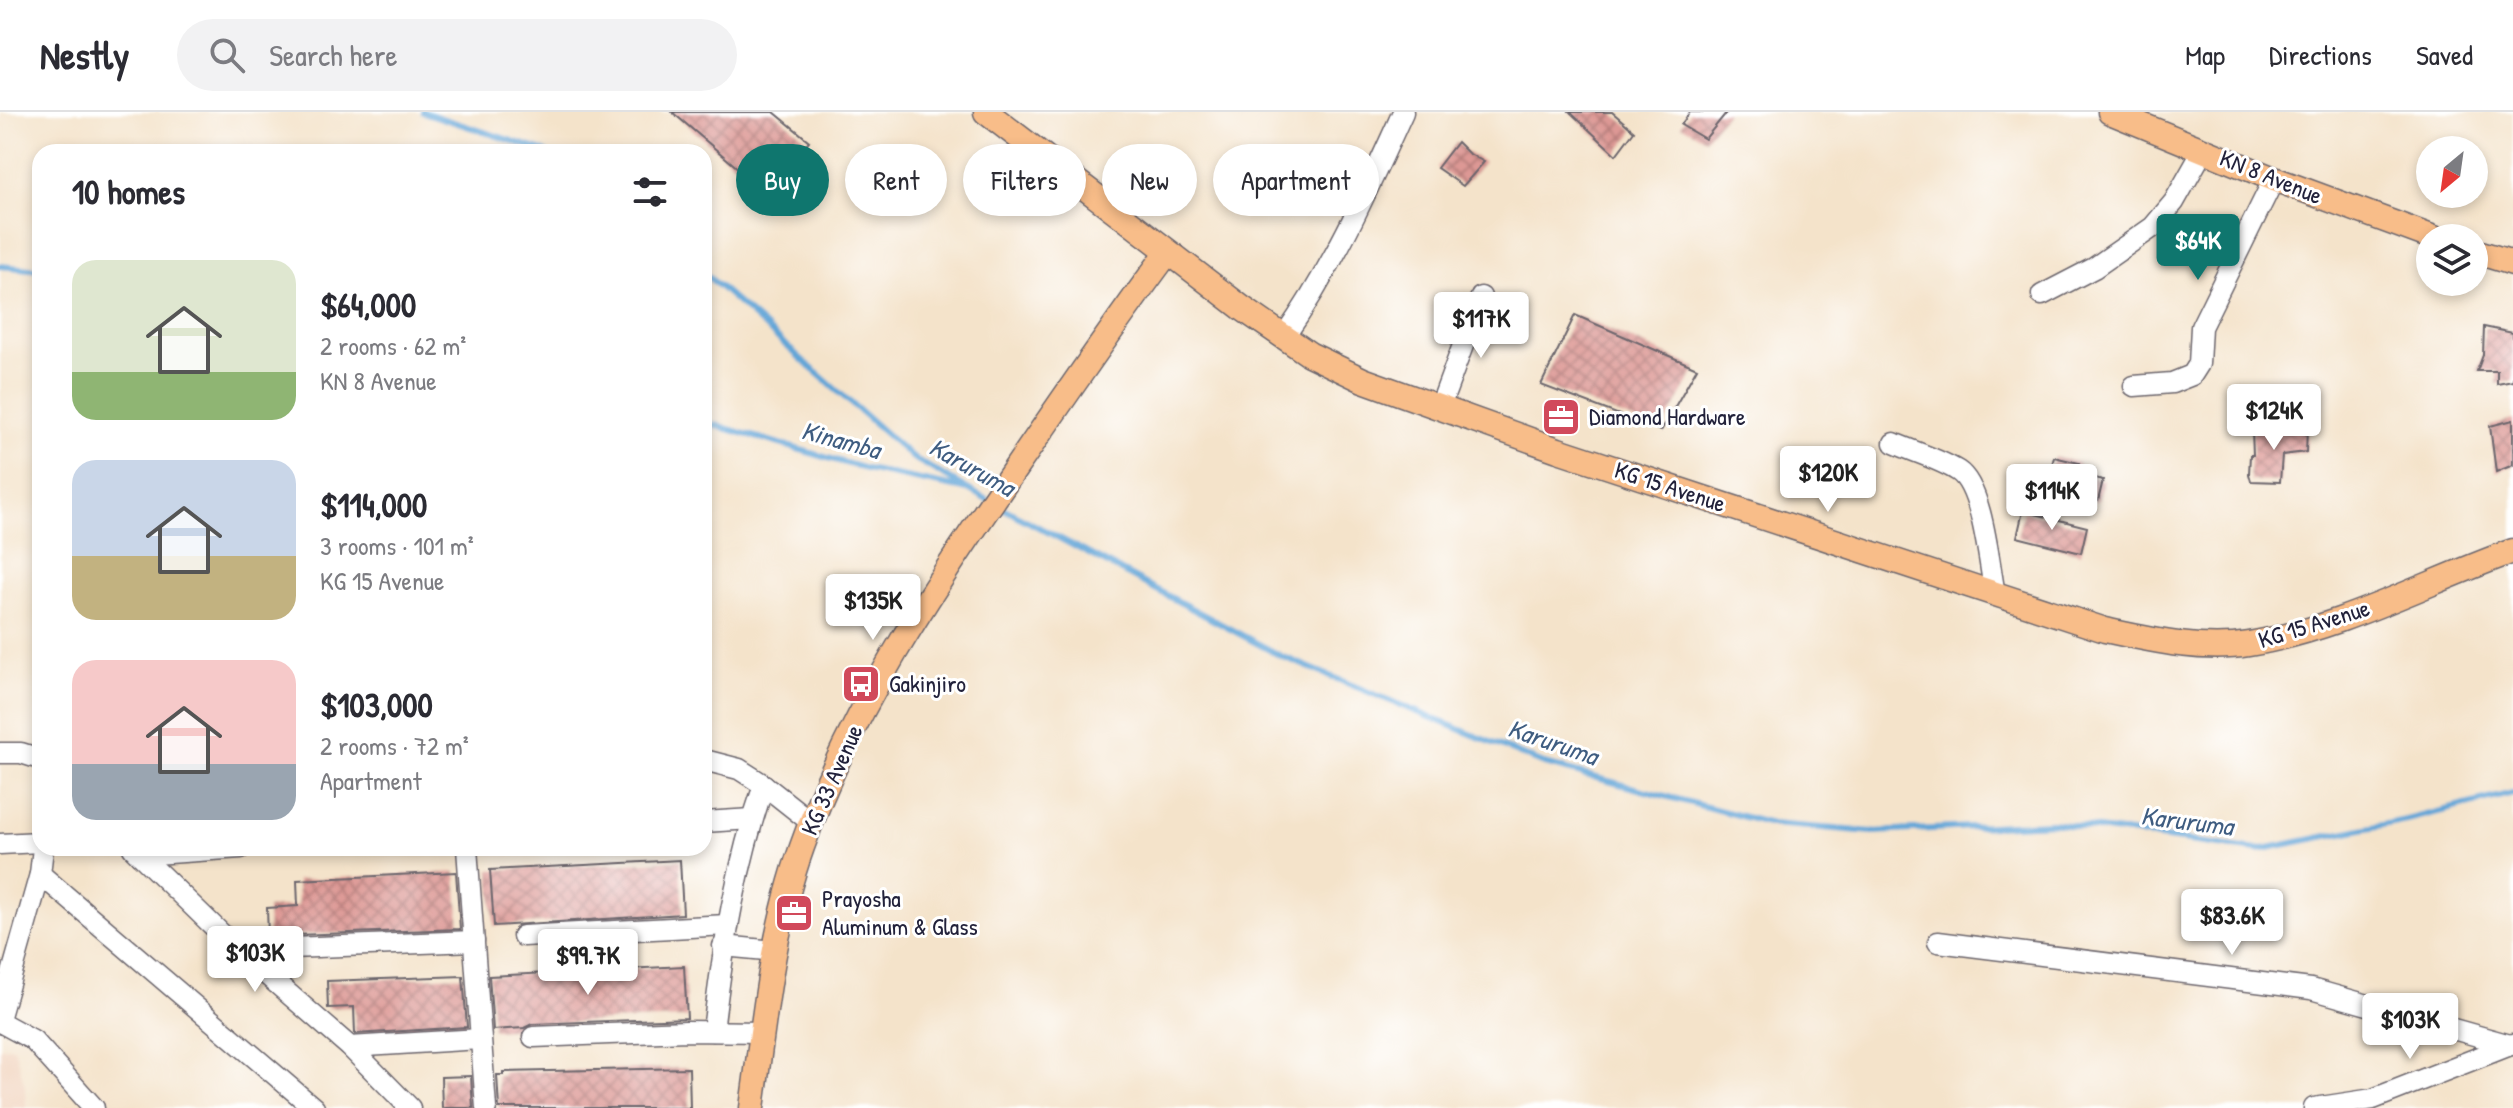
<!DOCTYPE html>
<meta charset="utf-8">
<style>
:root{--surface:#fff;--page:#f2f2f3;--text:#2b2b33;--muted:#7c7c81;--line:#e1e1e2;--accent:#0f766e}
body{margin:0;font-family:"Patrick Hand",sans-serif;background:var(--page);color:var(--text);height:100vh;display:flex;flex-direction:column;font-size:30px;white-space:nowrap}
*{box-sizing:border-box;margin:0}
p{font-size:26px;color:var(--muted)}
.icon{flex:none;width:44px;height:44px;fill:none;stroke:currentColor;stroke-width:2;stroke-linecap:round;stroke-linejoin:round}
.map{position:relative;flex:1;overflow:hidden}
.panel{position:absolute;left:32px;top:32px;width:680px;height:712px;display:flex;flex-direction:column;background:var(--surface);border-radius:24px;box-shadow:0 4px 12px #0003}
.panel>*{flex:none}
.guide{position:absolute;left:736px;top:32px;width:760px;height:72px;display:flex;gap:16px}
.needle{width:52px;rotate:209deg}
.tools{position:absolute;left:2416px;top:24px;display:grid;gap:16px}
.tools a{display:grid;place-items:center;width:72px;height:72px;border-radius:50%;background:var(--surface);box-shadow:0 4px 12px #0003;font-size:40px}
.price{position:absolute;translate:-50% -68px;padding:0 18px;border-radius:8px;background:#fff;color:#222;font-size:26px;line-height:52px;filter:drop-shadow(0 2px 4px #0008)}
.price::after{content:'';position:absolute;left:50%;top:48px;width:24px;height:18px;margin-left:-12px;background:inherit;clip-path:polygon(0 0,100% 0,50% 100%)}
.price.selected{background:var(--accent);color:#fff}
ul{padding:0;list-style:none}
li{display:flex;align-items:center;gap:24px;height:200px;padding:0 40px}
li span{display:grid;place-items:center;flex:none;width:224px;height:160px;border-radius:24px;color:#555}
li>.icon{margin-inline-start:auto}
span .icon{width:96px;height:96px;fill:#fffc;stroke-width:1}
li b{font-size:34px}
h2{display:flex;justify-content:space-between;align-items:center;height:96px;padding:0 40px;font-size:34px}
.chip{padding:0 28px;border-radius:36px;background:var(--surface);box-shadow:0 4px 12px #0003;font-size:28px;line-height:72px}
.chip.selected{background:var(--accent);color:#fff}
header{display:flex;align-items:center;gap:48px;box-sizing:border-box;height:112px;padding:0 40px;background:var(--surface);border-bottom:2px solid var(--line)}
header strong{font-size:38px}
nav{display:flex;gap:44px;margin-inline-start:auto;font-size:28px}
.search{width:560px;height:72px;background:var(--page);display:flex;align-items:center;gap:20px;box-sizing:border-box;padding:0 28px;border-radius:44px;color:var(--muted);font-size:30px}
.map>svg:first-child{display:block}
.built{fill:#f2d4be}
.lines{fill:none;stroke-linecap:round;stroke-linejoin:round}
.stream{stroke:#62a5d7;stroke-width:6}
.building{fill:url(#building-cross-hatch)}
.minor-casing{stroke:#6c666d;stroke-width:23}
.major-casing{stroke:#6c666d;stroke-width:27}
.minor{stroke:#fff;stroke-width:20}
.major{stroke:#f8bd89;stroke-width:24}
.labels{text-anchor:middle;stroke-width:6;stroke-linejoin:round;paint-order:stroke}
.street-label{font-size:24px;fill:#22223b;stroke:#fff}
.poi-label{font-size:24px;fill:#22223b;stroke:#fff;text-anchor:start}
.water-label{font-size:26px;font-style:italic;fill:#3f5d81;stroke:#fff}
</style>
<header>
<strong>Nestly</strong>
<div class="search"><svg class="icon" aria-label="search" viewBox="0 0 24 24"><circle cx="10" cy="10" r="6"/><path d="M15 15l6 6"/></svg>Search here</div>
<nav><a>Map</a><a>Directions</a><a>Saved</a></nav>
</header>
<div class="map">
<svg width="2513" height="996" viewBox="0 0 2513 996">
<defs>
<pattern id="building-cross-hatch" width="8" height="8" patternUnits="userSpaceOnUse" patternTransform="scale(2)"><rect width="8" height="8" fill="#dd9894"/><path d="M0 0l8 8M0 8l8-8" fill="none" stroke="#b37c7a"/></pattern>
</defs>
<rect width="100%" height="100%" fill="#fff"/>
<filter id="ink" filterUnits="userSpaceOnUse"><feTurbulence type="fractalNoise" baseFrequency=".0125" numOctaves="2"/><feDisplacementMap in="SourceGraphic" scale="16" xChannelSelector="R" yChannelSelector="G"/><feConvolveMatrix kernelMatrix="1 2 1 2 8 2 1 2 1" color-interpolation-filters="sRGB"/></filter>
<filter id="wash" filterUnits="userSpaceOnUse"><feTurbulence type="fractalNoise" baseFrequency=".006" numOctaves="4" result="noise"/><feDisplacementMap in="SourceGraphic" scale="32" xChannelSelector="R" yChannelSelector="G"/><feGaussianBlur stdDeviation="1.8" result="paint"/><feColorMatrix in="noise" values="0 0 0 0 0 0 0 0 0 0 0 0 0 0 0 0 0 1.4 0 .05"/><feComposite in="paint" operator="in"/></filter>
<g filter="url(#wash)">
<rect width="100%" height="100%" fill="#f4e3ca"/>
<polygon class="built" points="0,935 14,935 25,975 26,996 0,996"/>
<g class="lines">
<g class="stream">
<polyline points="423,0 546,40"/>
<polyline points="0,154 40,158"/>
<polyline points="704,161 913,346 987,388"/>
<polyline points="704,310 866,357 964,377"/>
<polyline points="997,393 1281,544 1544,652 1771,712 1873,720 2052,711 2258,738 2406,708 2513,681"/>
</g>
</g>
<g id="blocks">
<g class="building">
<polygon points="672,0 774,0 809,29 766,80"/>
<polygon points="1570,0 1612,0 1634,19 1616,43"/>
<polygon points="1690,0 1727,0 1705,27 1681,13"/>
<polygon points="1457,30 1468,41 1484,50 1463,74 1437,56"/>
<polygon points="1575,203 1697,256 1661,319 1541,273"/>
<polygon points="2484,215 2513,221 2513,269 2497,272 2497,259 2477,259 2483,243"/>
<polygon points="2513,308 2513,353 2496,360 2490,314"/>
<polygon points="2307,317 2306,340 2282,343 2280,370 2251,369 2249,362 2250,343 2253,343 2252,318"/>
<polygon points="2054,345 2079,351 2077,362 2103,368 2098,389 2046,376"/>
<polygon points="2023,399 2087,415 2081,441 2017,425"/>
<polygon points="680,748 683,802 494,814 490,758"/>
<polygon points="456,760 460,817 268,824 267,796 298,794 297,768"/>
<polygon points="684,854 687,906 532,912 524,916 493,918 489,864"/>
<polygon points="463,864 467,915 355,922 354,895 328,896 327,869"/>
<polygon points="689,956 690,996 499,996 497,963 503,963 503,960"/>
<polygon points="471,964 473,996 442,996 441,965"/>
</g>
</g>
</g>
<g filter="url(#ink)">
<use href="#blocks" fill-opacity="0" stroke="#6c666d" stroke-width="2"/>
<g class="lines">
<defs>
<g id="minor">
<polyline points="2042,183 2094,156 2153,115 2174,90 2204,37"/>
<path d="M1284,225C1333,156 1368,77 1403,0"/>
<polyline points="2134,274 2172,271 2192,263 2199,252 2201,215 2274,67"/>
<polyline points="1440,295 1481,185"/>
<path d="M1894,331C1914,340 1939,347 1958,359C1983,375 1989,453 1995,482"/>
<polyline points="0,641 21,641 40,647"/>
<polyline points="704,648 739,657 764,673 812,711"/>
<polyline points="704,710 752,707"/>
<polyline points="0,732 40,730"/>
<polyline points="133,736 238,838 350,935 410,996"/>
<polyline points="467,736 486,996"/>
<polyline points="140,743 241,736"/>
<polyline points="40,762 314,996"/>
<polyline points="523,824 727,813"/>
<polyline points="1938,830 2311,877 2510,933"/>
<polyline points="723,834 776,839"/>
<polyline points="238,838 474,829"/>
<polyline points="0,904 40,762 43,736"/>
<polyline points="0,910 33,928 94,996"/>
<path d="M713,919C723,835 736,753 764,673"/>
<polyline points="533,925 686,919 763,920"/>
<polyline points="350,935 480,927"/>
<polyline points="2314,996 2373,987 2513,932"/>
</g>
<g id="major">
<path d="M986,0L1242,196L1309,242L1363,268L1558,338L2105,518C2151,528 2202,540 2249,532C2341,517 2426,470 2513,439"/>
<polyline points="2110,0 2274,67 2434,126"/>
<polyline points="2474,139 2513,151"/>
<path d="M752,996C764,909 772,818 802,735C850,599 933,475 1015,357C1065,284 1115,211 1168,140"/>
</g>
</defs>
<use href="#minor" class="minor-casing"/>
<use href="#major" class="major-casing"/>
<use href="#minor" class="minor"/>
<use href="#major" class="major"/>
</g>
</g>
<defs>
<symbol id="office-square" viewBox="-11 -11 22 22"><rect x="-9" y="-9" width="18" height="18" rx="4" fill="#d1495b" stroke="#fff"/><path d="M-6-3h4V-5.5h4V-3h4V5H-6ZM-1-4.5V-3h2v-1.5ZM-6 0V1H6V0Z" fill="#fff"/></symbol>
<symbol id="bus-square" viewBox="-11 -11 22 22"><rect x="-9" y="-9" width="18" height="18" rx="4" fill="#d1495b" stroke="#fff"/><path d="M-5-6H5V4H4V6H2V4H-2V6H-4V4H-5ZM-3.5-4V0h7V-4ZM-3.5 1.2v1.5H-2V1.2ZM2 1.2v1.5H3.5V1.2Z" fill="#fff"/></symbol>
</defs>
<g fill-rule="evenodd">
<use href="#office-square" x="1539" y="283" width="44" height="44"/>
<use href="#bus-square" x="839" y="550" width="44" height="44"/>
<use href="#office-square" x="772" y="779" width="44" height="44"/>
</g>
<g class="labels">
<g class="street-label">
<text transform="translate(2271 65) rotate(22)" y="8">KN 8 Avenue</text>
<text transform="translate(1670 375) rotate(18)" y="8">KG 15 Avenue</text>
<text transform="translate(2314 512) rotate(-17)" y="8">KG 15 Avenue</text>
<text transform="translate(832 668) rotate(-66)" y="8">KG 33 Avenue</text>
</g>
<g class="poi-label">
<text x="1589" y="313">Diamond Hardware</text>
<text x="889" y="580">Gakinjiro</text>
<text x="822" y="795">Prayosha<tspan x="822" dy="28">Aluminum &amp; Glass</tspan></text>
</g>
<g class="water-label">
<text transform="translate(841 328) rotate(15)" y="9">Kinamba</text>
<text transform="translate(972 355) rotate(29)" y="9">Karuruma</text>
<text transform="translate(1553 630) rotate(19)" y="9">Karuruma</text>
<text transform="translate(2187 709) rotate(7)" y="9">Karuruma</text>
</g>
</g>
</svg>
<div class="tools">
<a><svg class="needle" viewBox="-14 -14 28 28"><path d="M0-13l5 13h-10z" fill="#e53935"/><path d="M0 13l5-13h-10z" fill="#7c7c81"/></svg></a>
<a><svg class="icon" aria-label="layers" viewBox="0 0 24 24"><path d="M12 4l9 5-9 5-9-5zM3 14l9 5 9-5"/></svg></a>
</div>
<b class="price selected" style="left:2198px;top:170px">$64K</b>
<b class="price" style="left:1481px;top:248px">$117K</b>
<b class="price" style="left:2274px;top:340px">$124K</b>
<b class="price" style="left:1828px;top:402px">$120K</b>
<b class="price" style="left:2052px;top:420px">$114K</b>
<b class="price" style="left:873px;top:530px">$135K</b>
<b class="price" style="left:2232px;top:845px">$83.6K</b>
<b class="price" style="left:255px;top:882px">$103K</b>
<b class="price" style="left:588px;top:885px">$99.7K</b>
<b class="price" style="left:2410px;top:949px">$103K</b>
<div class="guide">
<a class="chip selected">Buy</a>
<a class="chip">Rent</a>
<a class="chip">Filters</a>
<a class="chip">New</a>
<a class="chip">Apartment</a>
</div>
<section class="panel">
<h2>10 homes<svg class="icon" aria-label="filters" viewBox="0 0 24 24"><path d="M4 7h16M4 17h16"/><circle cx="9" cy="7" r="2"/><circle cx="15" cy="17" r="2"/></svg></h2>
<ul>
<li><span style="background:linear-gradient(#dfe7d0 70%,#8fb573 0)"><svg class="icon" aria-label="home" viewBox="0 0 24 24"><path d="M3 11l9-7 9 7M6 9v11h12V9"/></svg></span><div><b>$64,000</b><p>2 rooms · 62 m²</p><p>KN 8 Avenue</p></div></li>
<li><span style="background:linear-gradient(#c9d6e8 60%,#c2b280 0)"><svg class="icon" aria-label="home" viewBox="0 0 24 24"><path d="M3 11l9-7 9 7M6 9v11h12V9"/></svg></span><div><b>$114,000</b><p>3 rooms · 101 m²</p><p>KG 15 Avenue</p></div></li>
<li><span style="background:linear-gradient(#f6c9c9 65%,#9aa5b1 0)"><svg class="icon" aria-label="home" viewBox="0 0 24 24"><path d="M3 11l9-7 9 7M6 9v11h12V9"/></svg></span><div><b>$103,000</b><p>2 rooms · 72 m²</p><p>Apartment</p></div></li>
</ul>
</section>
</div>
